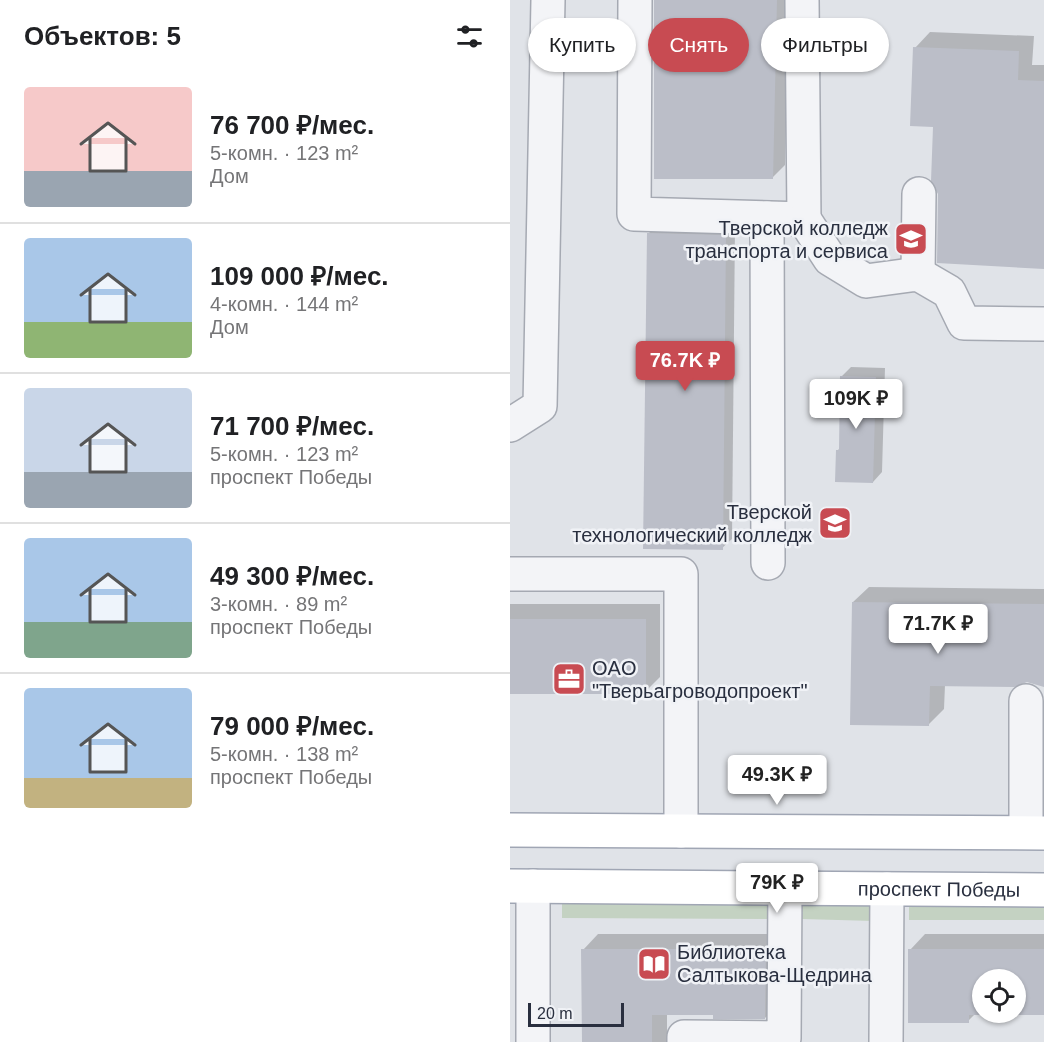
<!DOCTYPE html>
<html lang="ru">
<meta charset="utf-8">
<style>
:root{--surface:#fff;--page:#f6f6f6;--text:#202124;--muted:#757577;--line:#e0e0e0;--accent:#c84b52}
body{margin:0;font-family:Arial,sans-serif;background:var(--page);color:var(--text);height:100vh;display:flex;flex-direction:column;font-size:22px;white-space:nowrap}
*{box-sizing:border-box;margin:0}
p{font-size:20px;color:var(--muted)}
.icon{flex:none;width:33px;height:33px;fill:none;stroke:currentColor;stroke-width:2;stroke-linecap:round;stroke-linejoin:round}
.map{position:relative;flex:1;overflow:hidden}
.drawer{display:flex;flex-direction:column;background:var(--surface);width:510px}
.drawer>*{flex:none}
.top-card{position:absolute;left:18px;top:18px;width:426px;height:54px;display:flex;gap:12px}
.fabs{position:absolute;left:462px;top:969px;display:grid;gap:12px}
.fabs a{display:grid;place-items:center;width:54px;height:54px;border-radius:50%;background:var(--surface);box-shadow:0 2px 4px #0004;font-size:30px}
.scale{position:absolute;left:18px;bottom:15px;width:96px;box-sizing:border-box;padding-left:6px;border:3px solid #292f3f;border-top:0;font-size:16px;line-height:21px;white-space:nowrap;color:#292f3f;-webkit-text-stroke:4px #f0f2f6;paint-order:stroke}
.price{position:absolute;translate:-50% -51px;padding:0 14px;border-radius:6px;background:#fff;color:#222;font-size:20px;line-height:39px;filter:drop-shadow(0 2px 3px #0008)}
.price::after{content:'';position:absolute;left:50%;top:36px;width:18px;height:14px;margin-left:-9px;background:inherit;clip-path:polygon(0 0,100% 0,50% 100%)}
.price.current{background:var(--accent);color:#fff}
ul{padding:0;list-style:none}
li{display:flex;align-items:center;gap:18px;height:150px;padding:0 24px}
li+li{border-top:2px solid var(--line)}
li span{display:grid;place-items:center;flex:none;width:168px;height:120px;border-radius:6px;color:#555}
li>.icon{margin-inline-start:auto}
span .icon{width:72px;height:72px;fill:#fffc;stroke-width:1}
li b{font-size:26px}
h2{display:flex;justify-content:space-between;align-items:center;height:72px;padding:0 24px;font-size:26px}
.chip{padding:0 21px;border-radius:27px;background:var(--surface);box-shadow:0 2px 4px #0004;font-size:21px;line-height:54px}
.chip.current{background:var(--accent);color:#fff}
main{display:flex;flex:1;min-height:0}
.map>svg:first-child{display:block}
.green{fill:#c4d2c2}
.shadow{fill:#0003;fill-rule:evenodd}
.building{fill:#bbbec8;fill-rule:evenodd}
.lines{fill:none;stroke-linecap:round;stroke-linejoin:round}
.minor-casing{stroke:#a5a9b2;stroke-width:36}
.major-casing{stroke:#a0a6b4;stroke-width:36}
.minor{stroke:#f3f4f7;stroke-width:33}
.major{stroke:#fff;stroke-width:33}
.labels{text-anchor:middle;stroke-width:5;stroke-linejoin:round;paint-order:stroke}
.poi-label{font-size:20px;fill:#292f3f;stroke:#f0f2f6;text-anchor:end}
.street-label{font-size:20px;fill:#292f3f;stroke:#f0f2f6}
</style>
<main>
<section class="drawer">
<h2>Объектов: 5<svg class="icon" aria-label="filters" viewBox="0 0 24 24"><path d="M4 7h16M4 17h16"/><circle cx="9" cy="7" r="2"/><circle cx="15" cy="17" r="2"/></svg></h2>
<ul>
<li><span style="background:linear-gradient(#f6c9c9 70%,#9aa5b1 0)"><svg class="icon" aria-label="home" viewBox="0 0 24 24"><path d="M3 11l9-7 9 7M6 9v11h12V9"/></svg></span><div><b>76 700 ₽/мес.</b><p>5-комн. · 123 m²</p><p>Дом</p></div></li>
<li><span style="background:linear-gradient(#a9c7e8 70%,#8fb573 0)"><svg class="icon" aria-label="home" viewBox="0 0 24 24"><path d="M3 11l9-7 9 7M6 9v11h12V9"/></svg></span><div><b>109 000 ₽/мес.</b><p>4-комн. · 144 m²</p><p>Дом</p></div></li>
<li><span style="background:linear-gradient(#c9d6e8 70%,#9aa5b1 0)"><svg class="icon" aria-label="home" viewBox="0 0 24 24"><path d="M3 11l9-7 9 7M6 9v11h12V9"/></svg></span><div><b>71 700 ₽/мес.</b><p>5-комн. · 123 m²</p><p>проспект Победы</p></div></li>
<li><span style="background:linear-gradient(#a9c7e8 70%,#7fa58c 0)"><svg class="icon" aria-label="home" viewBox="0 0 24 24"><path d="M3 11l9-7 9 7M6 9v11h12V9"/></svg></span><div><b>49 300 ₽/мес.</b><p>3-комн. · 89 m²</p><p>проспект Победы</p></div></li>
<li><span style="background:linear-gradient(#a9c7e8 75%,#c2b280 0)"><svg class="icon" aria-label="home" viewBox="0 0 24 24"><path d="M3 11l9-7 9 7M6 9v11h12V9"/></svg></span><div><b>79 000 ₽/мес.</b><p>5-комн. · 138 m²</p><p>проспект Победы</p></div></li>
</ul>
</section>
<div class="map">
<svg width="534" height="1042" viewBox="0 0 534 1042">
<rect width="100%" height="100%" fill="#e0e3e8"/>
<g class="green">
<polygon points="52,897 258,898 258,919 52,918"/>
<polygon points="293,899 364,900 364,921 292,919"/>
<polygon points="534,899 534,920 399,920 399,900"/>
</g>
<g class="shadow">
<polygon points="146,0 279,0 275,165 262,178"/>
<polygon points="420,32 524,36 522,65 534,65 534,266 429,194 425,125 405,48"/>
<polygon points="148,224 225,226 222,539 212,548 138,234"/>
<polygon points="341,367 375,368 372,472 363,482 327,451 330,448 331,377"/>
<polygon points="359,587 534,589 534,686 515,681 435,685 434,709 419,724 343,602"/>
<polygon points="0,604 150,604 150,677 135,692 0,693"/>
<polygon points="88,934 271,934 270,1002 255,1018 204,1013 157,1013 157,1042 73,1042 73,950"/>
<path d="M415,934H534V1013H466L458,1021L400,950ZM472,980H506V1012H472Z"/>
</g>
<g class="building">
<polygon points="144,0 267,0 263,179 144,179"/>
<polygon points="403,47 509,51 508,80 534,81 534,269 427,263 428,194 421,181 423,127 400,126"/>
<polygon points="137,233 216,235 213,550 133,549"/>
<polygon points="330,376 366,377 363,483 325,482 326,450 329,450"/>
<polygon points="342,602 534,604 534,687 517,682 504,687 420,686 419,726 340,725"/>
<rect x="0" y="619" width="136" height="75"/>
<polygon points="71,949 256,949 255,1019 203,1019 203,1015 142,1015 142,1042 72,1042"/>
<path d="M398,949H534V1015H459V1023H398ZM472,980H506V1012H472Z"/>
</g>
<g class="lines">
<defs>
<g id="minor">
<polyline points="125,0 124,214 294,219 292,0"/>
<polyline points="257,218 258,563"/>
<polyline points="294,219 320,259 356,281 408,274 439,292 454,323 534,324"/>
<polyline points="408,274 409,194"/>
<polyline points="0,425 30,406 38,0"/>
<polyline points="0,574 171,574 171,831"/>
<polyline points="516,832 516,701"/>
<polyline points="23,1042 23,886"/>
<polyline points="174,1042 174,1037 274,1038 275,888"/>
<polyline points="376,1042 377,889"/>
</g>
<g id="major">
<polyline points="0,830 534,833"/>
<path id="s1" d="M0,886L534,890"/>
</g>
</defs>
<use href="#minor" class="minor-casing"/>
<use href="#major" class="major-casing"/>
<use href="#minor" class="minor"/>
<use href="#major" class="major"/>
</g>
<defs>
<symbol id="university-square" viewBox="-11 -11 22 22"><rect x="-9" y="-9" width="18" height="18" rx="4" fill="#c84b52" stroke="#f0f2f6"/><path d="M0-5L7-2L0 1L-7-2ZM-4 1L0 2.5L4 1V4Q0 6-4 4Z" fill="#fff"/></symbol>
<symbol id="office-square" viewBox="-11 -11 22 22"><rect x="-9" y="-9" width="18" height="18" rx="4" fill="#c84b52" stroke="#f0f2f6"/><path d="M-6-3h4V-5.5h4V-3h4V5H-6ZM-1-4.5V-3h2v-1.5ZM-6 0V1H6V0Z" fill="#fff"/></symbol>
<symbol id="library-square" viewBox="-11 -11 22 22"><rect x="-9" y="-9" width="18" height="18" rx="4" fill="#c84b52" stroke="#f0f2f6"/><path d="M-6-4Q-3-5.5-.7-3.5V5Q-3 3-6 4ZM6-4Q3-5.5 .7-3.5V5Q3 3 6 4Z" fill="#fff"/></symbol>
</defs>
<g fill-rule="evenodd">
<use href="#university-square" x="382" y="220" width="38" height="38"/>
<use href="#university-square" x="306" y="504" width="38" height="38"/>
<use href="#office-square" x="40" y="660" width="38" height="38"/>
<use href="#library-square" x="125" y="945" width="38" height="38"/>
</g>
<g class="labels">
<g class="poi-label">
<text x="378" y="235">Тверской колледж<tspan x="378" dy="23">транспорта и сервиса</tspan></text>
<text x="302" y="519">Тверской<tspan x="302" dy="23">технологический колледж</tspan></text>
<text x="82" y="675" text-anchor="start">OAO<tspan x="82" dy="23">"Тверьагроводопроект"</tspan></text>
<text x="167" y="959" text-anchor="start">Библиотека<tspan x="167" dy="23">Салтыкова-Щедрина</tspan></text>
</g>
<g class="street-label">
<text dy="7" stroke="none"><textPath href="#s1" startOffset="429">проспект Победы</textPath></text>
</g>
</g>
</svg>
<div class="fabs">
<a><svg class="icon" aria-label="locate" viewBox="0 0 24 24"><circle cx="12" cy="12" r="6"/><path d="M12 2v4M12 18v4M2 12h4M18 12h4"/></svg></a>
</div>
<div class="scale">20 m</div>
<b class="price current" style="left:175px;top:392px">76.7K ₽</b>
<b class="price" style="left:346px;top:430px">109K ₽</b>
<b class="price" style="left:428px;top:655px">71.7K ₽</b>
<b class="price" style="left:267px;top:806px">49.3K ₽</b>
<b class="price" style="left:267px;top:914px">79K ₽</b>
<div class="top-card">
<a class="chip">Купить</a>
<a class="chip current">Снять</a>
<a class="chip">Фильтры</a>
</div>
</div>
</main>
